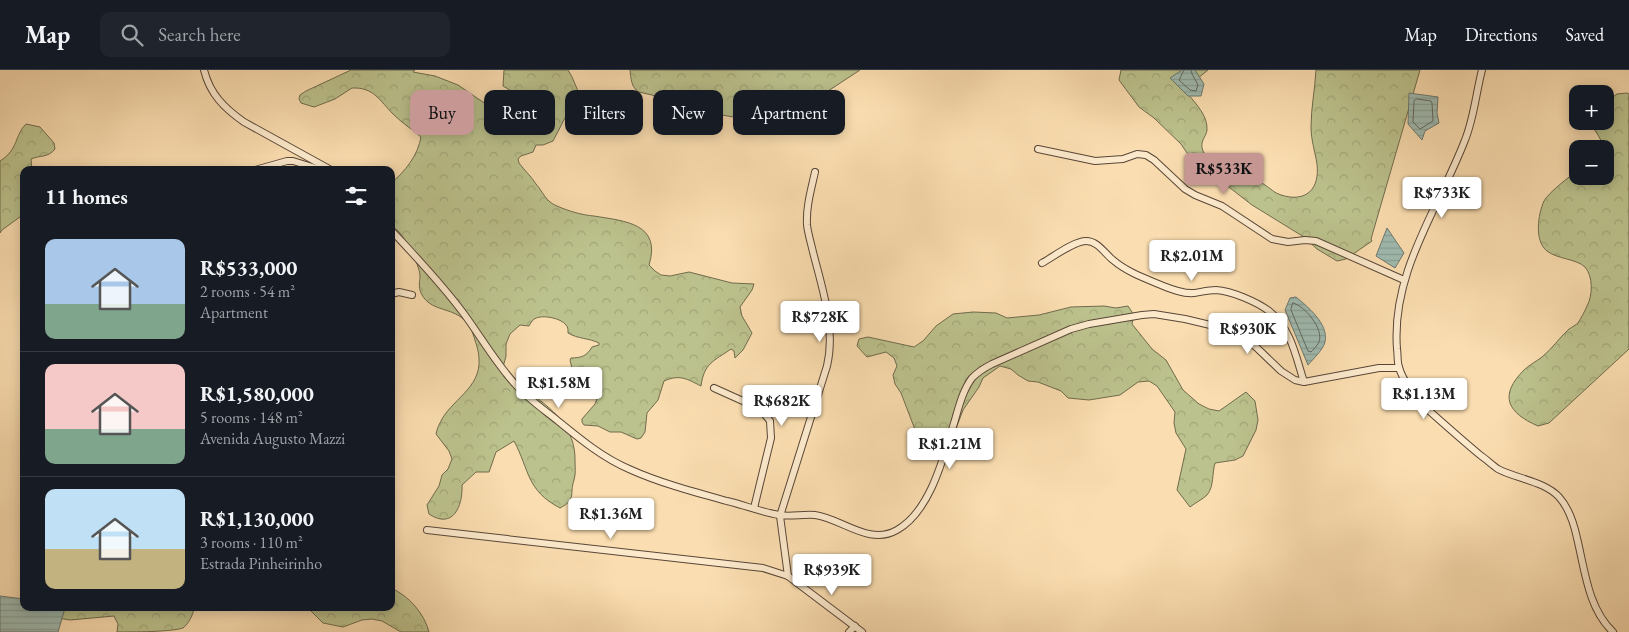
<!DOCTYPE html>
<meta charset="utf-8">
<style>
:root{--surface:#171b24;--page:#20242c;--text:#f1f3f6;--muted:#9ea1a6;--line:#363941;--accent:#c59692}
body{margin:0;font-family:"EB Garamond",serif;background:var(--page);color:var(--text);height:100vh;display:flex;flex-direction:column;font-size:19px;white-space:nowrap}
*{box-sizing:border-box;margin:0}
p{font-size:16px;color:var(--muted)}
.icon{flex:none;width:28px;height:28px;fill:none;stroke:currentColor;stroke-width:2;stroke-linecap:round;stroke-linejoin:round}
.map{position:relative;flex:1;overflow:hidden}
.details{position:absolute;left:20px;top:96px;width:375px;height:445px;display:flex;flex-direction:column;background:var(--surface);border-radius:10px;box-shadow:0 2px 12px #0003}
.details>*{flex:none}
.guide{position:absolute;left:410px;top:20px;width:475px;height:45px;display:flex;gap:10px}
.fabs{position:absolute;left:1569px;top:15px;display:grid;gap:10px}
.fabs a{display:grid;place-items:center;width:45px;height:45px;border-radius:10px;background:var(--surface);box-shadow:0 2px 12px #0003;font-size:25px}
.price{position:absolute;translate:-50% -42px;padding:0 11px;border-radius:5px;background:#fff;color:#222;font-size:16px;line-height:32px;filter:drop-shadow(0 1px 2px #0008)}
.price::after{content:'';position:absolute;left:50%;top:30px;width:15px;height:11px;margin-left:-8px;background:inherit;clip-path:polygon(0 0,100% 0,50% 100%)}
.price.current{background:var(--accent);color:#111}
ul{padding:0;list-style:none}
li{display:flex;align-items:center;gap:15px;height:125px;padding:0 25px}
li+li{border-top:1px solid var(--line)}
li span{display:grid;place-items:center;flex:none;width:140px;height:100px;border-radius:10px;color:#555}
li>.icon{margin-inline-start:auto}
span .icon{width:60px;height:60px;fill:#fffc;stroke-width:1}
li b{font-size:21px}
h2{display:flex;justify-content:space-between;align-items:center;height:60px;padding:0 25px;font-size:21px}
.pill{padding:0 18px;border-radius:10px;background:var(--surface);box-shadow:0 2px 12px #0003;font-size:18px;line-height:45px}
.pill.current{background:var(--accent);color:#111}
header{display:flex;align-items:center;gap:30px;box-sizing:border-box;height:70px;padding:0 25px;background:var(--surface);border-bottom:1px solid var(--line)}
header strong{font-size:24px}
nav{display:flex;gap:28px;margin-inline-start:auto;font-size:18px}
.search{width:350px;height:45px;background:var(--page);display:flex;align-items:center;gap:12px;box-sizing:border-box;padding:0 18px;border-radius:10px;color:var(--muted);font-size:19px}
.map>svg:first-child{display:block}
.forest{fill:url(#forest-crowns);stroke:#706b4d}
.water{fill:url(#water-rules);stroke:#6d786f}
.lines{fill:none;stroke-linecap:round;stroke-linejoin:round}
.shore{stroke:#61685f;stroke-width:1}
.minor-casing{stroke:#594636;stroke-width:8}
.minor{stroke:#fce9cc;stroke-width:6}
</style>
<header>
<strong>Map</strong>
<div class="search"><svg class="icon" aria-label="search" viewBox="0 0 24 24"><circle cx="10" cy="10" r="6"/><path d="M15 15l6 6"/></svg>Search here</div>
<nav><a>Map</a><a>Directions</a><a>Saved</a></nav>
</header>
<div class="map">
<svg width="1629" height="562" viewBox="0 0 1629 562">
<defs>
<pattern id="forest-crowns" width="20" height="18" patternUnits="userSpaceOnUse" patternTransform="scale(1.25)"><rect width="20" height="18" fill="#bcc28d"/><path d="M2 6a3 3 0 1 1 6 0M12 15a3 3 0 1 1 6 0" fill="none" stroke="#a1a678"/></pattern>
<pattern id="water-rules" width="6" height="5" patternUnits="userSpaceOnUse" patternTransform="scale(1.25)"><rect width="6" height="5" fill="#9fbbb1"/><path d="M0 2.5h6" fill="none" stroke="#89a097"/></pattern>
</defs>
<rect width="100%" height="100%" fill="#faddb0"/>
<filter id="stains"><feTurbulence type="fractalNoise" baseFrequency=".004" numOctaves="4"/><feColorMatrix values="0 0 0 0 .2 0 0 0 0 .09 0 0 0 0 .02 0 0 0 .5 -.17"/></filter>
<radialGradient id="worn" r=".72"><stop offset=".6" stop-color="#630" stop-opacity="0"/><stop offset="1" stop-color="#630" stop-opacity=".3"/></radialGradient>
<g class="forest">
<path d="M351,0H415L413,2L435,6L458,15L496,41L515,43L521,38C521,26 513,22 503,16L504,0H568C574,8 575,18 581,25L579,32L566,46L553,71L543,75H536L533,82L521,86L518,89L519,93C524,100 531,106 536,114C543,122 546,132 557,136C568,141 582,145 594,146C624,151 662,153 649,195L655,201L661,205L670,206L689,202L732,213L754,214L752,220L740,237L742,246L752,263L743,280L735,288L734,281L731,279C714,291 704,293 701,316C687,309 680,304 664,311L658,330L647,343L645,362L641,368L637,369L621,362H610L598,356L584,355L582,352V349L595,334L598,326L592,322L587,314L574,307L570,290L571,288C581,288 587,286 592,277L599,275V273C589,268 578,269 568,263C568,259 568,257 566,255C561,248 542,244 534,249C532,251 530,254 529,256L520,255L510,264L506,274V286L503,297L504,307C513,317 517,315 527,321C552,338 576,358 575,391C575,398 576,403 574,410C569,425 577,429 560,438C526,420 530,401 514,371L496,382L489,402H476L462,415C463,436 453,460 429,444L427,435L439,416L442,405L448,399L452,389L449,381L436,364C437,360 438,356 440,353C450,330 481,319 479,289C479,281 476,274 474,267C464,232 432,247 421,223C418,217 420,211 420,205C419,194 407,172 400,163C398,160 394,158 391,156V113C405,102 418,85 421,67C412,59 402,53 393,44C380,31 374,17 352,18L335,29L314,37L301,33L299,29L300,25L306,21Z"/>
<path d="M630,0H860L822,25L809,28L799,35L775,43L766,49L756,51L688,39L669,29L639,22C631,17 631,9 630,0Z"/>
<path d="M1121,0H1208L1197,9L1188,24C1196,34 1208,46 1207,60C1206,68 1199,71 1203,81C1208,93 1220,94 1230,98C1239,102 1246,106 1254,110C1258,111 1262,113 1265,115C1270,118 1274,123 1281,125C1306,133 1320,119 1317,94C1315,81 1311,70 1311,57C1311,38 1315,19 1316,0H1420L1371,169L1372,171L1346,189L1337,191L1317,179L1304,167L1252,135L1203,97L1187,83L1181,74L1154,48L1139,37L1119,10Z"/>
<path d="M1627,23L1629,24V279L1549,353L1538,356C1508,343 1498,326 1524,300C1529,295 1537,291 1542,287C1552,279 1559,268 1569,259C1572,257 1576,255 1578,253C1581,248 1585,241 1587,236C1593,225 1593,206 1585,197C1577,189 1557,189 1547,181C1534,171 1538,144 1544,131C1548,123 1569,107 1577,101L1578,106H1605C1605,78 1606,75 1589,52L1605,51V33L1617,24Z"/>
<path d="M26,54L40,57L54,73L55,79C48,88 40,85 31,89L32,100H24V144L2,160L0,163V91C19,79 14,66 26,54Z"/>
<path d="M1104,236L1116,238L1128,236L1134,245L1132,254L1152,279L1166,290L1183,320L1199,334L1209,339L1219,341L1246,322L1255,331L1258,350L1256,360L1243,386L1235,390L1215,393C1212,403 1214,417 1207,425C1203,429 1195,433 1190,437L1177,420L1186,379L1176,363L1174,353L1175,342L1157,316L1149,311L1138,312L1120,325L1089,330L1068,328L1061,321L1038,312L1028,311L1018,305L1011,299L1000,296L983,308L979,317L963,340L951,372L942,378L933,380L927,374L914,357L901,323L895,314L893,305L897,296L894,288L886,282L867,287L857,276L859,269L868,267L914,277L923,271L936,256L953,244L973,242L996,243L1007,248L1039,245L1071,237Z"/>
<path d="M391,518C409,526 424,543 429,562H401L382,551L372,549L362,550L343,557L323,553L308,538H391Z"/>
<path d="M38,538H194C193,545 189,553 183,558C171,562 132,562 117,562L118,554L114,546L70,550L58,548Z"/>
</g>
<g class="water">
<polygon points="1182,0 1195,0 1204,14 1201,26 1188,26 1170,8"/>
<polygon points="1409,23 1438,27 1437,43 1439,53 1425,61 1422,70 1408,54"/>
<polygon points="1387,158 1404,183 1395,198 1376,186"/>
<path d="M1296,227C1308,237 1329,254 1325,272C1323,280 1313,289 1308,295L1285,240L1290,228Z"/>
<polygon points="0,526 24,529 24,538 65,538 58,562 0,562"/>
</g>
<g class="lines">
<g class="shore">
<polyline points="1184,0 1179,10 1190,20 1196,21 1198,15 1192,4 1191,0"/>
<polygon points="1417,29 1431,31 1432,33 1433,51 1420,59 1413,52 1414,31"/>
<path d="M1293,233C1305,236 1324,259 1319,272C1317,276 1313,280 1311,282L1308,281L1291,240Z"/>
</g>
<defs>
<g id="minor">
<path d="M204,0C210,24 224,38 244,52L331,100"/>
<path d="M1482,0C1476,23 1474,48 1465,70C1439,138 1391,202 1397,279C1398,285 1397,292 1399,297C1402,310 1417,329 1426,338C1444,354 1462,370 1480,385C1486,389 1492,395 1498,399C1517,409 1544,411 1559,427C1569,438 1574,454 1577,468C1585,501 1588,538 1613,562"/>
<polyline points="1038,79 1095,91 1123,89 1137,84 1146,85 1154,90 1185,119 1195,125 1222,136 1272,169 1288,172 1305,170 1316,171 1404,210"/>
<polyline points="255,100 287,91 293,91 322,100"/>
<path d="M391,160C416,187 442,214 464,244C481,267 495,292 515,314C527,328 543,339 558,351C580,369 603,388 629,399C660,413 694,422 727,431C744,435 761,442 779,445C790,447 803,444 815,445C843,449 869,476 897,460C931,441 944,385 955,350C959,336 963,320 972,308C978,302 984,298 992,294L1071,259L1089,254L1142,245L1154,244L1185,249L1227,259L1240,265L1256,277L1281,301L1295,310L1304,312L1379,298H1399"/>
<path d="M1042,193C1053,187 1074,171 1086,171C1098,171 1105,184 1113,190C1127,202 1144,208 1161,215C1171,219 1183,224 1194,223C1201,222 1209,220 1216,220C1232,221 1257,232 1269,241C1291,258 1296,287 1304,312"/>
<polyline points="391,224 399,222 412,225"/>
<polyline points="714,318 754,336 762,341 770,351 771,368 754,438"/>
<polyline points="427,460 763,498 788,506 862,562"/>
<path d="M788,506L780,446L827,296C836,258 822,218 813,182C811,173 808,164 807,155C806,137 811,120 815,102"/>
<polyline points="849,562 855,556"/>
</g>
</defs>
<use href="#minor" class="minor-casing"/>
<use href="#minor" class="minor"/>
</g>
<rect width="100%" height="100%" filter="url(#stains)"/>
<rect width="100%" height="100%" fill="url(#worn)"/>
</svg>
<div class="fabs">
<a>+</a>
<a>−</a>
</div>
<b class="price current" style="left:1224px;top:125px">R$533K</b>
<b class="price" style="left:1442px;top:149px">R$733K</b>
<b class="price" style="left:1192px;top:212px">R$2.01M</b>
<b class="price" style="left:820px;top:273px">R$728K</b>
<b class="price" style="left:1248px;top:285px">R$930K</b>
<b class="price" style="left:559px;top:339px">R$1.58M</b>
<b class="price" style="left:1424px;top:350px">R$1.13M</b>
<b class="price" style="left:782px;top:357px">R$682K</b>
<b class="price" style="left:950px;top:400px">R$1.21M</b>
<b class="price" style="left:611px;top:470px">R$1.36M</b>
<b class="price" style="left:832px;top:526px">R$939K</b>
<div class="guide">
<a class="pill current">Buy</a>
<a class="pill">Rent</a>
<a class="pill">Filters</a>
<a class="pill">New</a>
<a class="pill">Apartment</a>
</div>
<section class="details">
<h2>11 homes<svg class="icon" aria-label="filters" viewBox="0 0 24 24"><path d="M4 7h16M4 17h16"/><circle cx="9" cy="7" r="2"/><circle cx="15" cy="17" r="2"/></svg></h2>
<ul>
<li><span style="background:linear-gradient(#a9c7e8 65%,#7fa58c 0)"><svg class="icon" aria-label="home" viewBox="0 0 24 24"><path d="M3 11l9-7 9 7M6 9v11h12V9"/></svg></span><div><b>R$533,000</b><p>2 rooms · 54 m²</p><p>Apartment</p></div></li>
<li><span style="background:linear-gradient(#f6c9c9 65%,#7fa58c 0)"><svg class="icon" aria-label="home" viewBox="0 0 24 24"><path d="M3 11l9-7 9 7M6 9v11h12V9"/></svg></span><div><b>R$1,580,000</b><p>5 rooms · 148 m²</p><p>Avenida Augusto Mazzi</p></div></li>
<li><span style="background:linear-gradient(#bfe0f5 60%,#c2b280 0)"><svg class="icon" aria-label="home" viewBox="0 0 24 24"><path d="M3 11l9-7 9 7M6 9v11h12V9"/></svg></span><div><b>R$1,130,000</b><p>3 rooms · 110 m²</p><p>Estrada Pinheirinho</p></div></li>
</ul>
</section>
</div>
